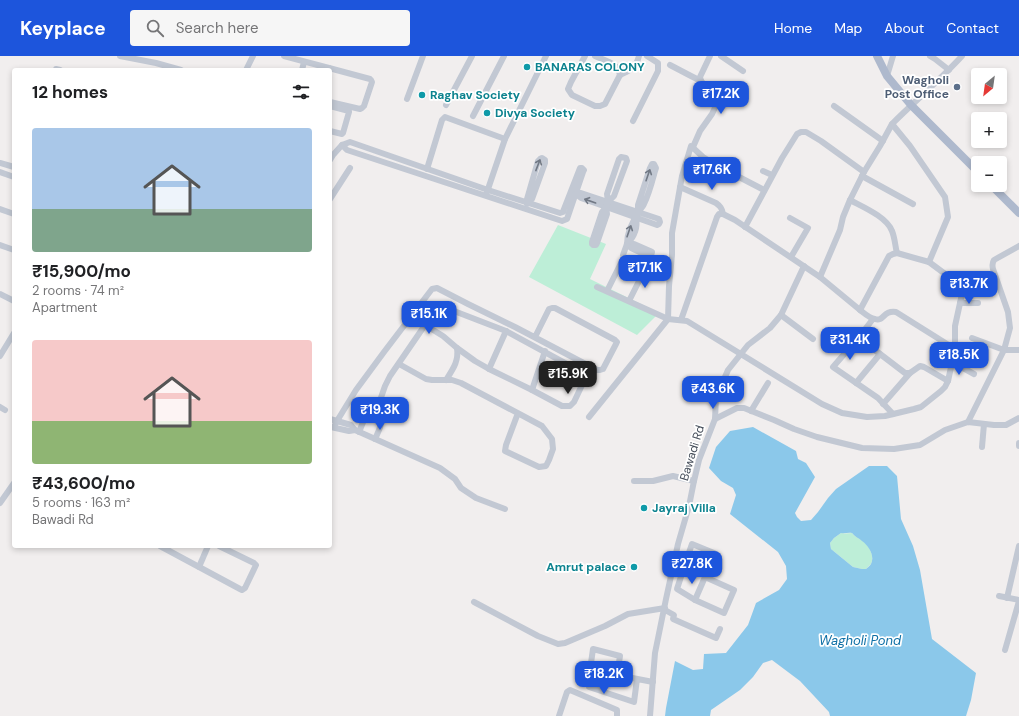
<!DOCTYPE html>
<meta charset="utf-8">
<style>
:root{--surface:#fff;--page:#f6f6f6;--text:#202124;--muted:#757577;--accent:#1d55dc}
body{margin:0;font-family:"DM Sans",sans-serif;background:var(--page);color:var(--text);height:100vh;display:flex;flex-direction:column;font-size:15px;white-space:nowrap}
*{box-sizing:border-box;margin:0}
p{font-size:13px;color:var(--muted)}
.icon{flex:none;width:22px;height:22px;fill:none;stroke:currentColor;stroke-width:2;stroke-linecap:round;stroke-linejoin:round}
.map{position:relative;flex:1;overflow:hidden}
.panel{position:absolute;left:12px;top:12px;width:320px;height:480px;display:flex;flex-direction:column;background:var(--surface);border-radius:4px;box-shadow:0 2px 6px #0003}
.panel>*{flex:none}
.needle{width:26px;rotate:209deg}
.tools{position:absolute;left:971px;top:12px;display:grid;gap:8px}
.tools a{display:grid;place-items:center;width:36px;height:36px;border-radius:4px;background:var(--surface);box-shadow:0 2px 6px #0003;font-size:20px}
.price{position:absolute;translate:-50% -34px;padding:0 9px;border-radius:8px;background:var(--accent);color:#fff;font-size:13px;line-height:26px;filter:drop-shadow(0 1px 2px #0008)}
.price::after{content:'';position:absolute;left:50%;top:24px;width:12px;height:9px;margin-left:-6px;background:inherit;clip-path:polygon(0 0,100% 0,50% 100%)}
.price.current{background:#222;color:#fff}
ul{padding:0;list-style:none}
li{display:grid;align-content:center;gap:8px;height:212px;padding:0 20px}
li span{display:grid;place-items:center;height:124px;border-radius:4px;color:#555}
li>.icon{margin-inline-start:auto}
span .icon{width:72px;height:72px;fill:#fffc;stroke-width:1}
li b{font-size:17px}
h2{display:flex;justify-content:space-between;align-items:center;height:48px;padding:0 20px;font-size:17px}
header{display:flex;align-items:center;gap:24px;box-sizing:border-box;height:56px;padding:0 20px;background:var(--accent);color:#fff}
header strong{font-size:19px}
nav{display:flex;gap:22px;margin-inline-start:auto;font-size:14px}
.search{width:280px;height:36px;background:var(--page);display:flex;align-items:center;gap:10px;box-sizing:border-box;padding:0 14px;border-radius:4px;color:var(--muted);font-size:15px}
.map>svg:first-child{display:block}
.green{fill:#bdeed7}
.water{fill:#8bc8ea;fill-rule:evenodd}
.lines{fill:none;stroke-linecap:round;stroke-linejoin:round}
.minor{stroke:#c2c8d3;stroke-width:6}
.major{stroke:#aeb9cd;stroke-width:8}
.oneway{stroke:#727985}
.culture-dot{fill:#0f9aa8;stroke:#fff;stroke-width:1.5}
.service-dot{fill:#5c6f8a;stroke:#fff;stroke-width:1.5}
.labels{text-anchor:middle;stroke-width:3.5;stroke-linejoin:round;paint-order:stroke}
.culture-label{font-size:12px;font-weight:bold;fill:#0d838f;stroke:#fff;text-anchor:start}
.service-label{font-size:12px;font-weight:bold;fill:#4e5e75;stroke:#fff;text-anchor:end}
.street-label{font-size:12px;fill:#474f5b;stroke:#fff}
.water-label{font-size:13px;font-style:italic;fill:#0f70a6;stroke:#fff}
</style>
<header>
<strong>Keyplace</strong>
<div class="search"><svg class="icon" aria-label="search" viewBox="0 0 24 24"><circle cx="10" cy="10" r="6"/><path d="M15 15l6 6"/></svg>Search here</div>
<nav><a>Home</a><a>Map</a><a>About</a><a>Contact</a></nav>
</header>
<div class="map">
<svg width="1019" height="660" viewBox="0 0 1019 660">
<rect width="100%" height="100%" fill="#f1eeee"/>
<g class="green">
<polygon points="558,169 606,188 590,223 659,257 637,279 529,221"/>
<path d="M841,477C845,478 848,477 852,477C855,481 859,482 863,485C869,490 875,500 871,508C869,510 868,511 866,513H862L853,511L831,493L830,487L834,482Z"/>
</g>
<path class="water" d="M753,371L796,395L798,403L806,407L815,421L795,457L797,461L801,465L811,464L818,456L828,442L836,433L869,410H887L897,420L901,463L913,490L920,514L932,583L976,617L971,644L966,660H830L829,656L800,625L772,604L763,607L753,621L740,634L711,654L710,660H665L666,652L675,605L693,614L703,613L704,598L726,597L748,569L756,547L779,534L787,523L786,510L778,496L730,458L736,439L733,432L721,425L709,412L716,391L730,375ZM841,477C845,478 848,476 852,477C855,481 859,482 862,485C869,490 875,500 871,508C870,510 868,511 866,513H862L853,511L831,493L830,487L834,482Z"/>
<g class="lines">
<g class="minor">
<polyline points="120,0 156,7 181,14"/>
<polyline points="284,0 329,12 329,14"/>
<path d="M585,0L571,26L568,33L572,39L595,50H600L605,48L620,19C618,7 606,5 595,0"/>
<polyline points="721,0 743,15"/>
<polyline points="930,0 935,3 949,14"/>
<polyline points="670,9 691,20 701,25"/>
<polyline points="329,12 370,23 371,24 372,26 364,50 362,52 360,53 330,46"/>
<polyline points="56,13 60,14"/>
<polyline points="246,14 253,0"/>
<polyline points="302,14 304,6"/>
<path d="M620,19C630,14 636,12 639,0"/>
<polyline points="887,20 893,0"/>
<polyline points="407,43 423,0"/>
<polyline points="446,49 472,0"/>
<polyline points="330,50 349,55 349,56 343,77 342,78 330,75"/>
<polyline points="834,50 883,85"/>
<polyline points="473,60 504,0"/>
<polyline points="633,65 658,15 658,7 647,0"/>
<path d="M892,68C915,45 940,24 962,0"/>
<polygon points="350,86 488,134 560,157 563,156 564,153 580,112 582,112 584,114 583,116 567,163 562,165 347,94 342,89"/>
<polyline points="693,91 700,75 712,58 719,43 719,41 709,34 701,25 700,21 710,0"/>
<polyline points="330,104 333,99 342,89"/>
<polyline points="0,107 14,111"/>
<polyline points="427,113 442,64 445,61 505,83"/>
<polyline points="763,115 772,119"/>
<polyline points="0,116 14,121"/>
<polyline points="862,120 913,148"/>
<path d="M680,131L716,147C720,150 722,152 723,158"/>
<polyline points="487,136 505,83 546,0"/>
<polyline points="575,138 581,137 659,163 660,166 659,168 657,169 581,142 576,138"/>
<polyline points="330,143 350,112"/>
<path d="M850,144C863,151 887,161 892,175C895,182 895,190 897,197"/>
<polyline points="527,148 527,143 538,105 540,103 542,102 545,104 545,107 532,143 528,147"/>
<polyline points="606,151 607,158 597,187 596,189 593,189 592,188 592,186 602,156 606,151 608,146 607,138 619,103 621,101 626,102 627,105 614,140 608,146"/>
<polyline points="0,153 14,158"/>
<path d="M636,161C638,172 635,180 627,188C627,176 632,166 639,156C640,153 643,151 644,148C649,138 652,126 655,115L656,112L654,108H652L650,112L638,149V156"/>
<polyline points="790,162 808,172 791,201"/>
<polyline points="745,171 782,102 797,78 801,76 806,76 821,85 864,116"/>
<polygon points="627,188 634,188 650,195 652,196 651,200 648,200 631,192"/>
<polyline points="0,189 14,194"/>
<polyline points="623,199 627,188"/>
<polyline points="597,231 668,263 687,265 822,348 842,357 867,361 885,360 914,353 921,351 941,335 945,331 948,325 955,293 955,270 962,238 959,231 956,226 929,206 948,161 945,141 910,90 892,68 880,90 864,116 850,144 843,161 840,174 820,221"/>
<polyline points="607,235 622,205"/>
<polyline points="0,238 14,245"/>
<polyline points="629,245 645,213"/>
<polyline points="960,247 978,247"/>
<path d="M860,254C864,257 869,262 875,263C884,266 883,254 896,256L955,293"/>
<polyline points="781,259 813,283"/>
<polyline points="681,264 717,161 719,158 723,158 735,164 820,221 860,254 889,200 893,198 897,197 929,206"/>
<polyline points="859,281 873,263"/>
<polyline points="972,282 1004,294 1019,294"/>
<polyline points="0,300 14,277"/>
<polyline points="952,306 974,318"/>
<polyline points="399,308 426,323 432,324 452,324 461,327 542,370 552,383 553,393 549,404 546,410 539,411 505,395 506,389 518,357"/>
<polyline points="489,313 506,275"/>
<path d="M446,324C453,313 459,305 457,292"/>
<polyline points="856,327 880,298"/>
<polyline points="532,334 545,295"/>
<polyline points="883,348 910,317"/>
<polyline points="0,351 5,354"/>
<polyline points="751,355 768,327"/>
<polyline points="376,356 385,330 390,320 425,269 434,254 437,251 441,250 506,275 576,313 581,319 583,327 574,346 570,350 562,350 532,334 489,313 475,305 457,292 443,280 425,269"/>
<polyline points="893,358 878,342 833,311 859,281 867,288 905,317 910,317 920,310 924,311 948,325"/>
<polyline points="589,361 668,263 669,230 672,199 672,177 682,120 691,90 703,101 716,109 764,134"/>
<polyline points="330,363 351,369 355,374 440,412 455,423 461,432 476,442 505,453"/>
<polyline points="715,363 716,342 728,314 748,289 770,272 781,259 804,210"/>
<path d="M968,366L1004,294L1010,272L1008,256L993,213C992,209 992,207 994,204L1019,190"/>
<polyline points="331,371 349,375 355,374"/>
<polyline points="334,371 337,365 356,334 384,296 432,233 437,232 468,248 515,271 597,314 600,314 603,313 616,288 617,286 615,284 555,252 552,252 549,253 535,281"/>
<path d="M359,376L366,359L371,355C388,359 380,372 375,383"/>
<polyline points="1019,387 1019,390"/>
<polyline points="982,391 984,368"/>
<polyline points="634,425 653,425 673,420 694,425"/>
<polyline points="0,447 14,427"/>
<polyline points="160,490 240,533 242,534 245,532 256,509 254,507 219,490"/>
<polyline points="675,501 686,505 677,533 695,544 724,557 734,534 705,521 714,497 692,488 686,505"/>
<polyline points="199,511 208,490"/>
<polyline points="999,540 1019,544"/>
<polyline points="1007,542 1019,490"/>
<polyline points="695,544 705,521"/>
<polyline points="474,546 538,580 558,588 565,587 605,570 628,558 665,552"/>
<polyline points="665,554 674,559 673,563 716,582 720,573"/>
<polyline points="1005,594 1019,545"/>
<polyline points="637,623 634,646 589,631 590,614 593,593 620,600 617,619 653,626"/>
<polyline points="559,660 567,636 570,634 617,654 617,660"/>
<polyline points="650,660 655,597 666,543 678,488 689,450 694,425 699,404 715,363 737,352 744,352 774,364 794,373 817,381 862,392 894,393 920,389 945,374 968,366 994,369 1006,369 1019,362"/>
</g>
<g class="major">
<polyline points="877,0 887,20 911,49 978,116"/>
<polyline points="991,129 1019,157"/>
</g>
</g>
<defs><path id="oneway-shaft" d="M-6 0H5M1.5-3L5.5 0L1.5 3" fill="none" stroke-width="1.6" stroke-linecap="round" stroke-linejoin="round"/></defs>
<g class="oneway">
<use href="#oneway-shaft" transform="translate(538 109) rotate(-69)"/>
<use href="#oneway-shaft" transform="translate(648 119) rotate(-71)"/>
<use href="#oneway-shaft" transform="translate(590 145) rotate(-161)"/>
<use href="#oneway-shaft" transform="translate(629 175) rotate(-71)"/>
</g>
<g class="culture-dot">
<circle cx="527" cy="11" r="4"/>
<circle cx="422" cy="39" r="4"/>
<circle cx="487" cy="57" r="4"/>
<circle cx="644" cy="452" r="4"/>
<circle cx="634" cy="511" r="4"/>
</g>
<circle class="service-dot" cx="957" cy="31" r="4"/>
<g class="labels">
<g class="culture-label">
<text x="535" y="15">BANARAS COLONY</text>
<text x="430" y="43">Raghav Society</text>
<text x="495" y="61">Divya Society</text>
<text x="652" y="456">Jayraj Villa</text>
<text x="626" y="515" text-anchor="end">Amrut palace</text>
</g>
<g class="service-label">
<text x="949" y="28">Wagholi<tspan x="949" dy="14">Post Office</tspan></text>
</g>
<g class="street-label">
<text transform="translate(692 397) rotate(-73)" y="4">Bawadi Rd</text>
</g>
<g class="water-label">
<text x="860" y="589">Wagholi Pond</text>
</g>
</g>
</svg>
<div class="tools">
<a><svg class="needle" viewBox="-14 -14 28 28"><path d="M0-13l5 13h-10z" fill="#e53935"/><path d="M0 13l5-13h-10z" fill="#757577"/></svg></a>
<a>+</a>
<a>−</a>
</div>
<b class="price" style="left:721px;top:59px">₹17.2K</b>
<b class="price" style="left:712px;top:135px">₹17.6K</b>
<b class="price" style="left:645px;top:233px">₹17.1K</b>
<b class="price" style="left:969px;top:249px">₹13.7K</b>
<b class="price" style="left:429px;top:279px">₹15.1K</b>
<b class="price" style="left:850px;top:305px">₹31.4K</b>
<b class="price" style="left:959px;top:320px">₹18.5K</b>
<b class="price current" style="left:568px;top:339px">₹15.9K</b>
<b class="price" style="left:713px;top:354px">₹43.6K</b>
<b class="price" style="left:380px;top:375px">₹19.3K</b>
<b class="price" style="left:692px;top:529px">₹27.8K</b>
<b class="price" style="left:604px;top:639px">₹18.2K</b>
<section class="panel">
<h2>12 homes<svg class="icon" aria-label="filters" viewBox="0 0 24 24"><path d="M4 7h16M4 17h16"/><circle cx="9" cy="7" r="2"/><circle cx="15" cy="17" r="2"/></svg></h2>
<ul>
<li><span style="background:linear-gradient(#a9c7e8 65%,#7fa58c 0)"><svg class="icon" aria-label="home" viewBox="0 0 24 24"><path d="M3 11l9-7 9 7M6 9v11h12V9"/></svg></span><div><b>₹15,900/mo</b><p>2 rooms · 74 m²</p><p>Apartment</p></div></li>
<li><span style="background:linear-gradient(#f6c9c9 65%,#8fb573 0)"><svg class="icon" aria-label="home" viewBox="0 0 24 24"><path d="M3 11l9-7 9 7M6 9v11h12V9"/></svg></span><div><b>₹43,600/mo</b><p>5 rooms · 163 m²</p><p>Bawadi Rd</p></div></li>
</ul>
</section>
</div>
